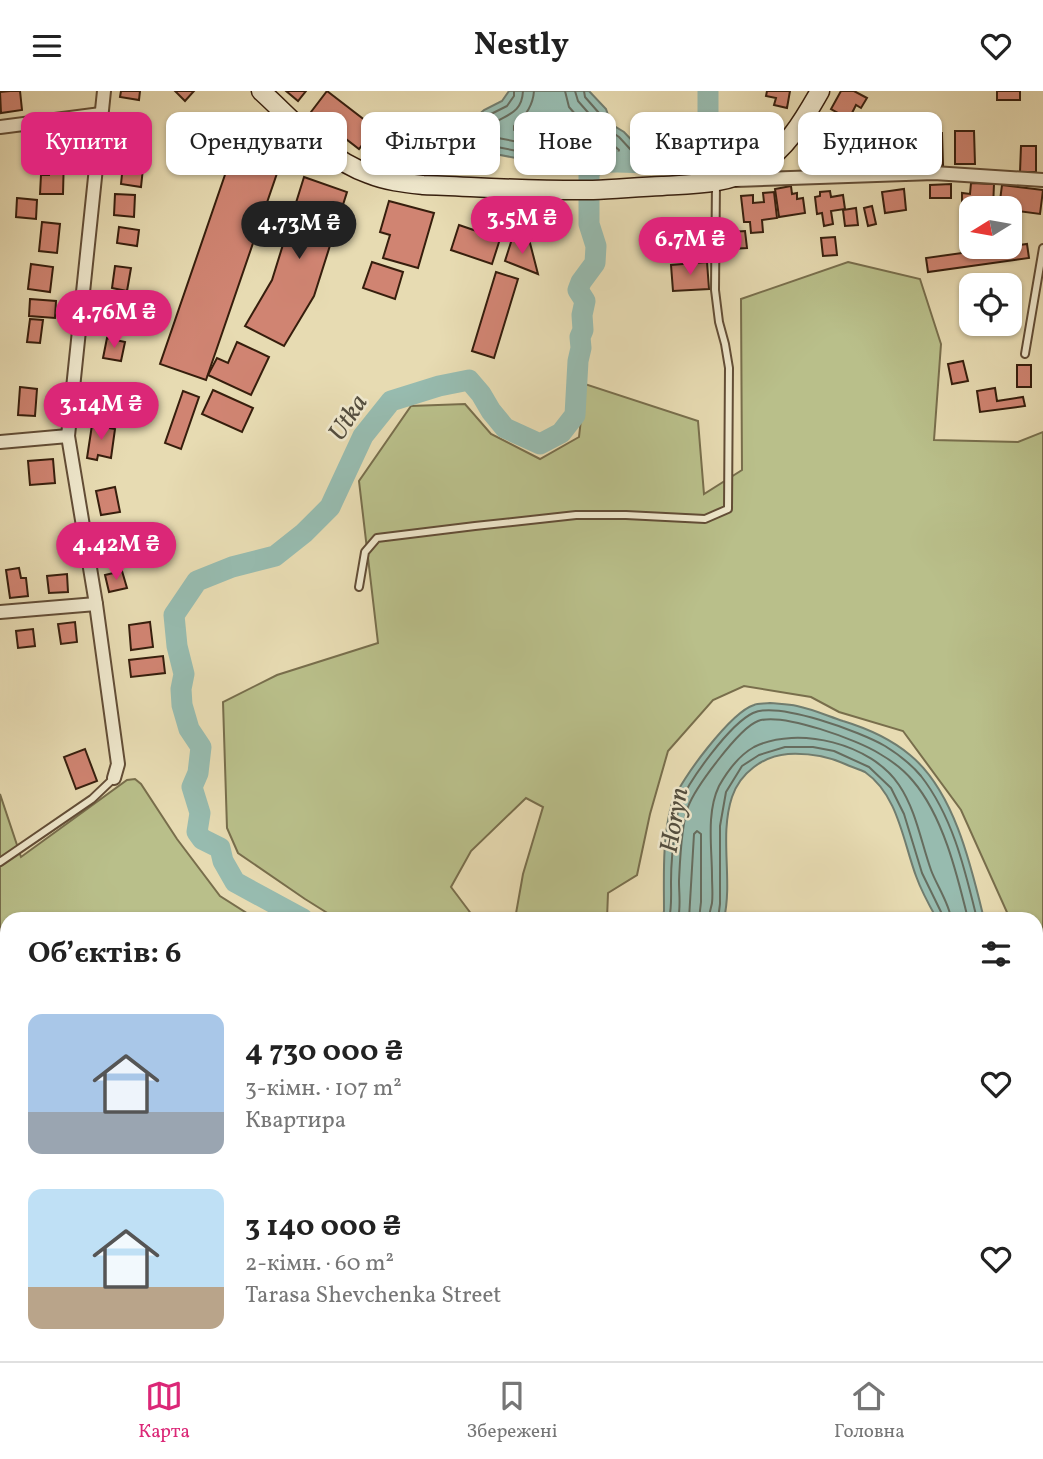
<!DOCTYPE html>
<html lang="uk">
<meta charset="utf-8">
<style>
:root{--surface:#fff;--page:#f2f2f2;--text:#222;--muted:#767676;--line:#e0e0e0;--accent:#db2777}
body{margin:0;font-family:Vollkorn,serif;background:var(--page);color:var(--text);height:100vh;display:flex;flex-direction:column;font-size:26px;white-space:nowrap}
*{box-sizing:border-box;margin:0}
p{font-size:23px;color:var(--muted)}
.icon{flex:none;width:38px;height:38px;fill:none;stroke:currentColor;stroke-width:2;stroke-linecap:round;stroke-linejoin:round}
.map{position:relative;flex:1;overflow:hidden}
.panel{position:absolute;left:0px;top:821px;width:1043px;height:450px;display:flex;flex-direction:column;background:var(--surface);border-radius:21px 21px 0 0;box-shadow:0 2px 5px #0004}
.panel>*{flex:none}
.guide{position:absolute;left:21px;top:21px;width:1001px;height:63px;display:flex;gap:14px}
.needle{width:46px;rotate:259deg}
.controls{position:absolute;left:959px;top:105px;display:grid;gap:14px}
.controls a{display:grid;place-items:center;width:63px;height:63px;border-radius:14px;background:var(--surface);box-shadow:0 2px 5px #0004;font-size:35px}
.price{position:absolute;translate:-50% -60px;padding:0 16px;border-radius:24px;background:var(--accent);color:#fff;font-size:23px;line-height:46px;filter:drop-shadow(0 2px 4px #0008)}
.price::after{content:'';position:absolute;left:50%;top:42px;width:21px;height:16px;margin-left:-10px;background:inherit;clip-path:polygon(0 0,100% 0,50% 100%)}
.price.selected{background:#222;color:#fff}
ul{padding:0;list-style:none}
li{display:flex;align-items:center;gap:21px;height:175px;padding:0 28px}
li span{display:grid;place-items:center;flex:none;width:196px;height:140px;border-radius:14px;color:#555}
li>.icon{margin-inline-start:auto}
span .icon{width:84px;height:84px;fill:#fffc;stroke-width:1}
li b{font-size:30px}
h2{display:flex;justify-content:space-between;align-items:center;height:84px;padding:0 28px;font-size:30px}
.tag{padding:0 24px;border-radius:14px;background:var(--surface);box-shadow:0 2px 5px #0004;font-size:24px;line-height:63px}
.tag.selected{background:var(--accent);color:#fff}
header{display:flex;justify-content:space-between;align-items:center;height:91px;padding:0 28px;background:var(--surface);font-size:32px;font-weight:700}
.tab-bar{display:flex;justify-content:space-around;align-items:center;height:98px;border-top:2px solid var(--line);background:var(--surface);font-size:19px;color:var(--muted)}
.tab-bar a{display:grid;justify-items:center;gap:4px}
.tab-bar .selected{color:var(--accent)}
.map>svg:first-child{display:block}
.green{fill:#b9bf8a;stroke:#786e4c;stroke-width:2}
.water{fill:#97bbaf;stroke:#707c6e;stroke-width:2}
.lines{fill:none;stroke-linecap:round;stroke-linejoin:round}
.shore{stroke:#666c5e;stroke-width:2}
.river{stroke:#97bbaf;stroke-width:21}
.building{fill:#d08472;stroke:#361e0d;stroke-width:2}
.lane-casing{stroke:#624d36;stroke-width:10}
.street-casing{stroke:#624d36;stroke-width:16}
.secondary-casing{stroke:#361e0d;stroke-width:21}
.lane{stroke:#efe8cd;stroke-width:6}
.street{stroke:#efe8cd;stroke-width:12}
.secondary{stroke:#efe8cd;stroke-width:18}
.labels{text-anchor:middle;stroke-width:5;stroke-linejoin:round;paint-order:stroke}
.water-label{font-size:26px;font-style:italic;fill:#534d3e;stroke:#efe8cd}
</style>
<header><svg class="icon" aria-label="menu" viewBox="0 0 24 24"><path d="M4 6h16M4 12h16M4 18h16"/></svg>Nestly<svg class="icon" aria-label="heart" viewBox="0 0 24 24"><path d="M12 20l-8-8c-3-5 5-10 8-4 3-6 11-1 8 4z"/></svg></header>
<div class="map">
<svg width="1043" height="1270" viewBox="0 0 1043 1270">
<rect width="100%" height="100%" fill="#e7dbb2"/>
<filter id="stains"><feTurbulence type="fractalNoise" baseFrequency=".00286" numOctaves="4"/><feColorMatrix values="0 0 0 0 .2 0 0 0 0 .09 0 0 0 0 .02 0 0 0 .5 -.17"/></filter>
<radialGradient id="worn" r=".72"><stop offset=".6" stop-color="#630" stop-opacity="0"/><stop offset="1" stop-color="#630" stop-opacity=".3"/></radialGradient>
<g class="green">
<polygon points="848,171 920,188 941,253 934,349 1018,351 1043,341 1043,876 1036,869 1036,828 1010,828 961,719 903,640 839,621 811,606 744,595 713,609 668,660 650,723 637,784 608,802 607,828 515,828 523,783 543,716 526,707 471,760 451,796 475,828 337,828 305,808 238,762 227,737 223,611 277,584 378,552 359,390 411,315 465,313 491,343 540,368 579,346 585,293 698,330 704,403 742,379 741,208"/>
<polygon points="135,688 141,693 177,748 220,805 256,828 7,828 7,1092 0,1096 0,703 21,766 127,689"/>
<polygon points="1036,1078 1043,1080 1043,1270 0,1270 0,1188 7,1184 7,1264 1036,1264"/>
</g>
<g class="water">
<polygon points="509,0 589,0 606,18 611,33 624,41 641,59 632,79 589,81 495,63 460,68 430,63 407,52 415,37 432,40 455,33 468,33 484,19 502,10"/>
<path d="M770,612C779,613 788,613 797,615C812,618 828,625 843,630C866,637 891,648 910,664C954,700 971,774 984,828H937C929,814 921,799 916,785C903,750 898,704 865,681C859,678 851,676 845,673C827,665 808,662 788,663C763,665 740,682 732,706C719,745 733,788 724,828H662L664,820C664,785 662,746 672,712C680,689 731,621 754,614C758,612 765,613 770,612Z"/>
<polygon points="1036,900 1043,904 1043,966 1036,962"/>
<polygon points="7,1123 7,1181 0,1184 0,1127"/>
</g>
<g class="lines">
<g class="shore">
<polyline points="514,0 514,5 507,15 487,25 471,39 456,40 433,47 426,47 424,49 424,52 432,57 460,61 497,56 589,74 626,72 631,62 631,59 619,46 606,37 599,22 585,6 584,0"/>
<path d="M523,0C522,21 509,23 494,32C489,35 484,39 480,43L481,48L498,47L590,65L618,63L619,59L599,42L592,26L578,10L575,0"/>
<path d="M534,0C533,15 525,26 514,35V39L589,54L591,49L583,32L569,16L565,0"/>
<path d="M669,828C672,816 671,803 671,791C671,771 673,752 676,733C677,726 678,718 680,712C690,688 730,633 753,622C778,610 861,641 885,655C898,663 911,673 921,685C953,726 965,779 977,828"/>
<path d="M678,828C681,816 679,803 679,790C680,770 681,735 688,716C695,697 739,637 758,630C782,621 858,649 880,663C892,670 904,679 913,690C943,725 957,783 968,828"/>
<polyline points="689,828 694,743 697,740 701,743 701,811 699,828"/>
<path d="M709,828C709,822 711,817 712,812C713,803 712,794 712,785C712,757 706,722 719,695C728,679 738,665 754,656C798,634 872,653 899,694C916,719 921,751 931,779C936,793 950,814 951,828"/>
<polyline points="718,828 720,813 720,735 726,701 742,675 759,664 785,656 813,656 834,660 869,676 891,697 904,723 922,782 942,823 942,828"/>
</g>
<path class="river" d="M303,828L235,791L223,770L220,757L202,748L197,741L200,722L192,696L198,682L201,656L189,638L182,614L181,598L184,583L177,555L174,524L197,490L232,476L275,465L304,442L330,416L363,345L391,310L439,295L469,289L481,303L491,320L505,337L540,353L561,342L575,324L578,270L581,257L580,246L583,239L582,224L585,210L578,199L581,191L595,172L596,155L589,133V81L597,72C641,67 663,83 704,53L708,36V0"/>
</g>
<g class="building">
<polygon points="10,0 20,0 22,19 1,22 0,1"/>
<polygon points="121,0 140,0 139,9 120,6"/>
<polygon points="175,0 194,0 185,10"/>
<polygon points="286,0 306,0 298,10"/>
<polygon points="327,0 375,37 359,58 311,21"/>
<polygon points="767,0 790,0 787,17 774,14 776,7 766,5"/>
<polygon points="841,0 854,0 867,7 861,17 856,14 849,28 831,18"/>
<rect x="997" y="0" width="23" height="9"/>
<polygon points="129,25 143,28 138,56 124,54"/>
<polygon points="816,40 829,44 823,62 809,58"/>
<polygon points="955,40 974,40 975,73 955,73"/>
<polygon points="942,42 943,74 920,75 919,53 932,53 932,43"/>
<polygon points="239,43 285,59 206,289 160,273"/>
<polygon points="874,48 887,51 883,73 870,70"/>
<polygon points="1021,55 1036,55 1036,81 1020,81"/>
<polygon points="49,63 64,64 63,103 40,103 41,84 49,84"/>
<polygon points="123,74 143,77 141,96 121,93"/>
<polygon points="304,86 347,101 314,205 284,255 245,235 272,189"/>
<polygon points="971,92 994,93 993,117 971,117 971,135 969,135 970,115 962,115 962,102 970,103"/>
<polygon points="951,93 951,107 930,107 930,94"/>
<polygon points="1002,94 1043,99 1040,123 1010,119 1010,117 999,117"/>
<polygon points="791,95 792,103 797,102 797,108 803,107 805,122 779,126 775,98"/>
<polygon points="904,98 906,119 885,122 882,101"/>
<polygon points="830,100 831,106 843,104 845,118 831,120 833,133 824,135 822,122 817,123 815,106 820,105 820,101"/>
<polygon points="774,101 777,127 762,129 763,141 751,142 750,131 744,131 741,105 753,104 753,112 764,111 763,102"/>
<polygon points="115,103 135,104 134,126 114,124"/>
<polygon points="17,107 37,109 36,128 16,126"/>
<polygon points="389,110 434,122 418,177 383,167 390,144 380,141"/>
<polygon points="872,115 876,133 868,135 864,117"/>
<polygon points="856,117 858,134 845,135 843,119"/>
<polygon points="42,131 60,133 57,162 39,160"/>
<polygon points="459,134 500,148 492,173 451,159"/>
<polygon points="119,136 139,139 137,155 117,152"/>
<polygon points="704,140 707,163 676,167 673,143"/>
<polygon points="745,140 747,157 731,158 730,141"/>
<polygon points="835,146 837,164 823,165 821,147"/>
<polygon points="512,148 530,152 538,183 505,170"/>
<polygon points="1027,153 1029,167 928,181 926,167"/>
<polygon points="372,171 403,181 395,208 363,197"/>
<polygon points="707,171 709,198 673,200 671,174"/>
<polygon points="31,173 53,176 50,201 28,198"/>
<polygon points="115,175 131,177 127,200 112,197"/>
<polygon points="496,181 518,188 494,267 472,260"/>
<polygon points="996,192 996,194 971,194 971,218 966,218 965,194"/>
<polygon points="30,208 56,210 55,227 29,225"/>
<polygon points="30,228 43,229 40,252 27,251"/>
<polygon points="107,247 125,251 121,270 103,267"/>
<polygon points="237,251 269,266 251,304 208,284 217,267 228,272"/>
<polygon points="963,270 968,290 952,293 948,273"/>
<rect x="1017" y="274" width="14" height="22"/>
<polygon points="102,293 114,295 112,313 99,311"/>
<polygon points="20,296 37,298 35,325 18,324"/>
<polygon points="995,297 997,310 1023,306 1025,315 980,321 977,300"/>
<polygon points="213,299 253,317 242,341 202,323"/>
<polygon points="183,300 199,306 181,358 165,352"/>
<polygon points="92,334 115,338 111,367 98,364 97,369 87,367"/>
<polygon points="53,368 55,392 30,394 28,370"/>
<polygon points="115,396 120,421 101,424 96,400"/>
<polygon points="19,477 21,487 26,487 28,505 10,507 6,479"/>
<polygon points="122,480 127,497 109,501 105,484"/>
<polygon points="67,483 68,501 49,502 47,485"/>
<polygon points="75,531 77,551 61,553 58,533"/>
<polygon points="150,531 153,556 131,559 129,534"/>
<polygon points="33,538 35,555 18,557 16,540"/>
<polygon points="163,565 165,582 131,586 129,569"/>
<polygon points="85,658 97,690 76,698 64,666"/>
</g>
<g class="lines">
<defs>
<g id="lane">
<polyline points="1025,263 1043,157"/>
<polyline points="359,496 365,461 377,447 475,435 576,424 626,424 705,428 728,418 729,277 725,253 719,231 715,199 716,92"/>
<polyline points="0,771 92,708 114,687"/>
</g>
<g id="street">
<polyline points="104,0 68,345 96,513 118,673 114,687"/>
<polyline points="0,36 101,23"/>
<polyline points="736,89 934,82 1043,89"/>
<polyline points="0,351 68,345"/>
<polyline points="0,521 96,513"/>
</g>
<path id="secondary" d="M261,0C294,30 326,68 369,83C386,90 405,92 423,94C479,96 536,100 593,99C616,98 639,96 662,95C694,93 728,93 756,77C786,59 803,30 820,0"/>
</defs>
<use href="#lane" class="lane-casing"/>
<use href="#street" class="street-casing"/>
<use href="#secondary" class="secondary-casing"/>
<use href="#lane" class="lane"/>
<use href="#street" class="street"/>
<use href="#secondary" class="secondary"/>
</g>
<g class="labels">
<g class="water-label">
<text transform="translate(347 326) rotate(-57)" y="9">Utka</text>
<text transform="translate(673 729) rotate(-80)" y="9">Horyn</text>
</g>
</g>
<rect width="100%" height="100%" filter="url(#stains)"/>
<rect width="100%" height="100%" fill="url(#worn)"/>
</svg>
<div class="controls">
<a><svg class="needle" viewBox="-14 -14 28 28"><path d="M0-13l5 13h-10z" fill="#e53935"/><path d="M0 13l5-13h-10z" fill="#767676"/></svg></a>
<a><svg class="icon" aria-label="locate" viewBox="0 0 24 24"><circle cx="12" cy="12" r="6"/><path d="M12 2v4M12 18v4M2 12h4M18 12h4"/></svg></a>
</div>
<b class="price" style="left:522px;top:165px">3.5M ₴</b>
<b class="price selected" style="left:299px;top:170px">4.73M ₴</b>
<b class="price" style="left:690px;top:186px">6.7M ₴</b>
<b class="price" style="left:114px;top:259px">4.76M ₴</b>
<b class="price" style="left:101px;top:351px">3.14M ₴</b>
<b class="price" style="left:116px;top:491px">4.42M ₴</b>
<div class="guide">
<a class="tag selected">Купити</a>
<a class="tag">Орендувати</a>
<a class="tag">Фільтри</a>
<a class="tag">Нове</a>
<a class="tag">Квартира</a>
<a class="tag">Будинок</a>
</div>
<section class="panel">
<h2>Об’єктів: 6<svg class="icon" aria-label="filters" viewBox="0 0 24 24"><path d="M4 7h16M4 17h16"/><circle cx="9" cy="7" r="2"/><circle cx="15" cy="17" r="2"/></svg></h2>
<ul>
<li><span style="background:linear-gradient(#a9c7e8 70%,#9aa5b1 0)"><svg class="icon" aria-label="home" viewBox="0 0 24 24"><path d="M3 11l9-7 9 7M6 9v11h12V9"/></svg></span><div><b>4 730 000 ₴</b><p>3-кімн. · 107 m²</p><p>Квартира</p></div><svg class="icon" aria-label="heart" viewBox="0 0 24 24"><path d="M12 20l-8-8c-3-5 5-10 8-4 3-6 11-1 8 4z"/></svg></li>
<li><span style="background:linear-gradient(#bfe0f5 70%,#b9a48a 0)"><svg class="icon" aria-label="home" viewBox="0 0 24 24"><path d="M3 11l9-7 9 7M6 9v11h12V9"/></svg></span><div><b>3 140 000 ₴</b><p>2-кімн. · 60 m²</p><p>Tarasa Shevchenka Street</p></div><svg class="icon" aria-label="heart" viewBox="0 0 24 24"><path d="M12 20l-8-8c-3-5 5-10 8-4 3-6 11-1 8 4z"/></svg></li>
</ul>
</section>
</div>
<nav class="tab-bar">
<a class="selected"><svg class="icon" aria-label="map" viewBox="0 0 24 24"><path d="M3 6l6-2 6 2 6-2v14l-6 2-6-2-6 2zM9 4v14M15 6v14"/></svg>Карта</a>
<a><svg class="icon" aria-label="saved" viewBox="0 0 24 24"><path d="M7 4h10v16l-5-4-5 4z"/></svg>Збережені</a>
<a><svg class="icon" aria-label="home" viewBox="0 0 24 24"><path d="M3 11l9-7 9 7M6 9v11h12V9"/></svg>Головна</a>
</nav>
